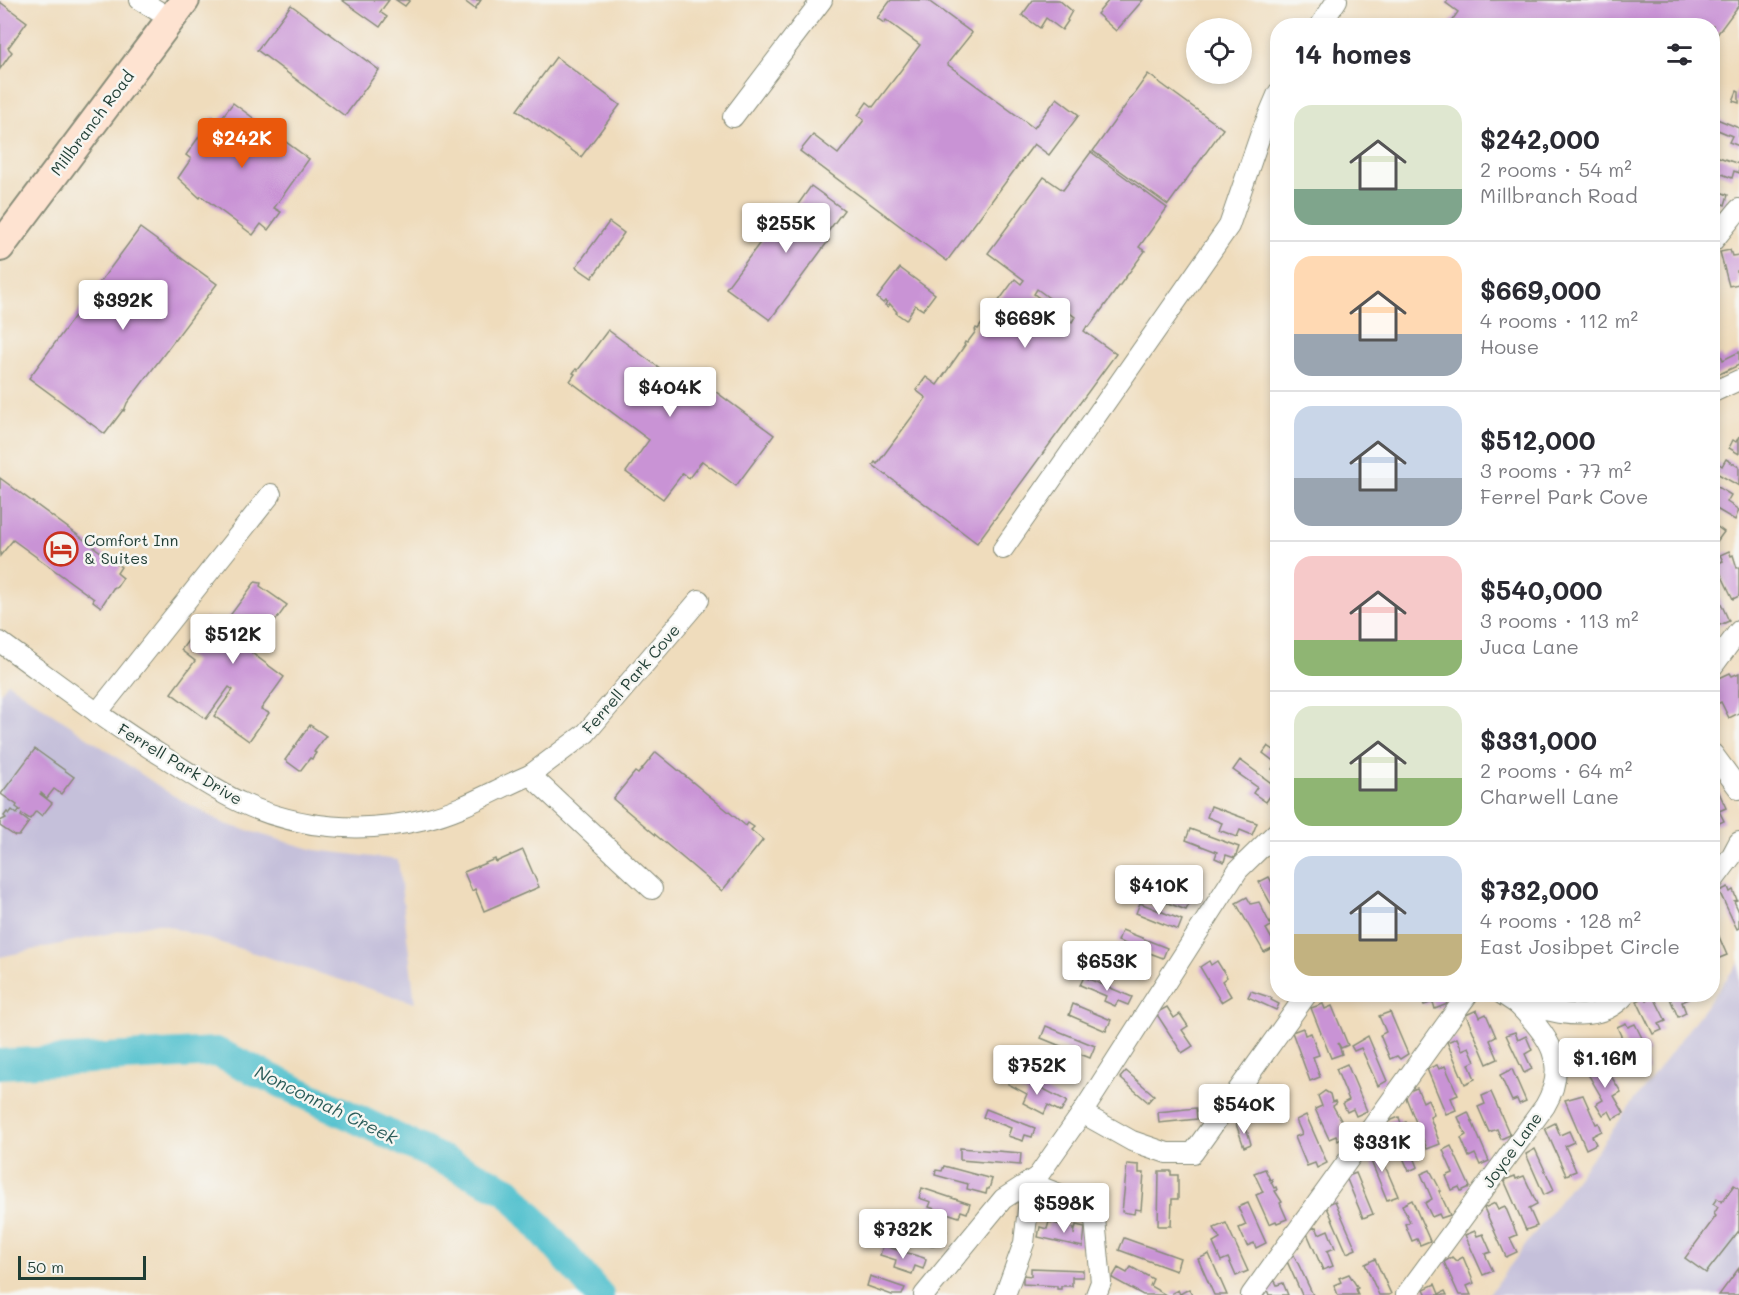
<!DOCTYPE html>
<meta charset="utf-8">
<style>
:root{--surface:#fff;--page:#f2f2f3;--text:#2b2b33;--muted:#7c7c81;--line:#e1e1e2;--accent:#ea580c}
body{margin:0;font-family:Mali,sans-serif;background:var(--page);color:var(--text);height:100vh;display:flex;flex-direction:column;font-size:22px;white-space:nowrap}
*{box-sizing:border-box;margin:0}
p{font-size:20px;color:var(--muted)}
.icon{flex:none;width:33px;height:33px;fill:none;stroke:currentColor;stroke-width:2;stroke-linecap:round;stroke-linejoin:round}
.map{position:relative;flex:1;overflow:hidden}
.side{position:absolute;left:1270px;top:18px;width:450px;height:984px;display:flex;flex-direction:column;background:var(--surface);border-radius:24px;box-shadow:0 3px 9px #0003}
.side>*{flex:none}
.tools{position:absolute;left:1186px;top:18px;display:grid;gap:12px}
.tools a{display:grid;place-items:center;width:66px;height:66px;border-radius:50%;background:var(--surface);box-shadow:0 3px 9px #0003;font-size:30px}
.scale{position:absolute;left:18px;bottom:15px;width:128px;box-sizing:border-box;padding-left:6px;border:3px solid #1f3d34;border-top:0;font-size:16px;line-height:21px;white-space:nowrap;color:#1f3d34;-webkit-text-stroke:4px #f6f6f2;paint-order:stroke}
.price{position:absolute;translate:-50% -51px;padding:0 14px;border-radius:6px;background:#fff;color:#222;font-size:20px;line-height:39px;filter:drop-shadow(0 2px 3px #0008)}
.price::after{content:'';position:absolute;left:50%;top:36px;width:18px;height:14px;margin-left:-9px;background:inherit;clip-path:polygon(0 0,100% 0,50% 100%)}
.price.active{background:var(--accent);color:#fff}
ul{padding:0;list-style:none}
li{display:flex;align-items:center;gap:18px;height:150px;padding:0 24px}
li+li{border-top:2px solid var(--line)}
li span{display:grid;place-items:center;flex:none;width:168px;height:120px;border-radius:18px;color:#555}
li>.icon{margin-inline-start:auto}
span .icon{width:72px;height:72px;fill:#fffc;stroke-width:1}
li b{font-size:26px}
h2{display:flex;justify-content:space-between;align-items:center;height:72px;padding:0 24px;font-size:26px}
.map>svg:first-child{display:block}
.industrial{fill:#c5c0da}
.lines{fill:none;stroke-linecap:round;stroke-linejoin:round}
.river{stroke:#56c2cf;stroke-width:30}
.building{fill:#c993d5;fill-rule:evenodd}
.minor-casing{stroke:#878c78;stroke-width:22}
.secondary-casing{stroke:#878c78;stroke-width:32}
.minor{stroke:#fff;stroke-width:20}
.secondary{stroke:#fee3d1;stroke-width:28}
.labels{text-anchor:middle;stroke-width:5;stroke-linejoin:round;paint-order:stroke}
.street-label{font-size:16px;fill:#1f3d34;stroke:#f6f6f2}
.poi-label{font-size:16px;fill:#1f3d34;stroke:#f6f6f2;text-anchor:start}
.water-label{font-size:18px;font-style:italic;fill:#2d5e5b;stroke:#f6f6f2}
</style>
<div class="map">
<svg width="1739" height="1295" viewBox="0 0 1739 1295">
<rect width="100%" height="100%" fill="#f6f6f2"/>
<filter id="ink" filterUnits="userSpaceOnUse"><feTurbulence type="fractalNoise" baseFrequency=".0167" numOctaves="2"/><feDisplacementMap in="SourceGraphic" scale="12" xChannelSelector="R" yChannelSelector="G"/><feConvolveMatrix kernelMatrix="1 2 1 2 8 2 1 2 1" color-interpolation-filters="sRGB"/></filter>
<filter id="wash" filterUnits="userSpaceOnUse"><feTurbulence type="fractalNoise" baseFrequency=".008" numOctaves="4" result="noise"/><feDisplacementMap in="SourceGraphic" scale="24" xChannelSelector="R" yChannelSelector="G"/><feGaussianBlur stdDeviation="1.35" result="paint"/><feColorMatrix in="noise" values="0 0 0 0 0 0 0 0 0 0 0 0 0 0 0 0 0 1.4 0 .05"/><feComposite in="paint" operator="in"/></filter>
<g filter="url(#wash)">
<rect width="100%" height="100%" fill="#efdcbc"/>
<g class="industrial">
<polygon points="8,683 169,793 225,824 315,850 398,860 415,1003 157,923 0,957 0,693"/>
<polygon points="1739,962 1739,1295 1488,1295"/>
</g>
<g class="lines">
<polyline class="river" points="0,1064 216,1052 508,1191 599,1295"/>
</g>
<g id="blocks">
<g class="building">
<polygon points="342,0 389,0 380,12 387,17 380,27"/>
<polygon points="396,0 410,0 405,6"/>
<polygon points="463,0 481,0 475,9"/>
<polygon points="891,0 927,0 972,33 947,64 1034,128 1057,98 1079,115 1049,155 1034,144 947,261 800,151 813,135 838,154 864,120 858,115 867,102 873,107 920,45 886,20 884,23 877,18"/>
<polygon points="1033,0 1059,0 1072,11 1067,20 1068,21 1062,30 1046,18 1040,28 1022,15"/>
<polygon points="1109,0 1143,0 1116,31 1097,14"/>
<polygon points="1448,0 1739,0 1739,5 1713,40 1713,26 1448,26 1458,12 1446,3"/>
<polygon points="0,2 27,22 8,48 12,52 0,69"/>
<polygon points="291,5 379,70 345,116 257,50"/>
<polygon points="556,57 620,105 581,157 517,110"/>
<polygon points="1148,74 1223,129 1168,205 1093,151"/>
<polygon points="1737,91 1739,92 1739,103 1733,101"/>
<polygon points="233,103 309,159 274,208 281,212 268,230 261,224 253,235 201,196 200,198 178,178 191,159 186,155 213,117 219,121"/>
<polygon points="1717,119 1739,128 1739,146 1729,142 1732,136 1713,128"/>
<path d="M1091,152L1167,208L1139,247L1145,251L1089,327L1087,326L1084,331L1116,354L977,543L873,465L875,462L877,464L926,398L916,390L926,377L937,385L965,345L964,344L965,342L967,343L976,331L975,330L976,328L978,329L1015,279L1021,284L1024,280L988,253L1044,177L1063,190ZM1037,289L1075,317L1072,322L1034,294Z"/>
<polygon points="1713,155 1739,164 1739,173 1734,171 1732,178 1717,172 1719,167 1713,165"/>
<polygon points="811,186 844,210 824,237 829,240 770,320 726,288 786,208 792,213"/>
<polygon points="1713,189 1728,195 1725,205 1713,200"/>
<polygon points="609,222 624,233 592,278 576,267"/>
<polygon points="140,228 217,284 127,403 124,411 123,410 105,434 29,378"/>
<polygon points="1730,250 1732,256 1739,255 1739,271 1737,271 1739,284 1729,286 1720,252"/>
<polygon points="900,268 935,294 923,310 915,305 906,320 896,313 897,312 891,305 890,304 888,307 885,305 887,302 885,301 883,303 877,298"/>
<polygon points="1713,294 1716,294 1715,313 1713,313"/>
<polygon points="608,330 687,388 688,387 685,384 692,374 774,435 736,486 702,461 689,478 683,473 663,499 626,472 649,440 570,381 575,374 573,373 576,369 578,370"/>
<polygon points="1739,352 1739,365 1713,377 1713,365 1715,364 1713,358 1721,355 1723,360"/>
<polygon points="1739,436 1739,454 1729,448 1733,440 1736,442"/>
<polygon points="1726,459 1739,467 1739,486 1713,471 1718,463 1722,466"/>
<polygon points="0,478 121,567 117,573 123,578 116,588 114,587 101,607 93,601 94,599 13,540 0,556"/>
<polygon points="1713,484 1731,495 1727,502 1739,510 1735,520 1713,507"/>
<polygon points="1716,526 1724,532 1715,544 1713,543 1713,531"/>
<polygon points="1729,551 1731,556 1733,555 1737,568 1739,567 1739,596 1733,599 1716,564 1723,561 1720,555"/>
<polygon points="255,582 261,583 260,586 287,605 252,653 284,677 261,709 269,713 249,741 214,716 233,690 229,687 206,719 171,693 195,661 181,650 205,618 216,624 215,625 220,629"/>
<polygon points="1713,586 1729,621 1720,625 1717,620 1713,622"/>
<polygon points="1730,673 1732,676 1739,673 1739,713 1729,718 1721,702 1715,705 1713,701 1713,688 1715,687 1713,681"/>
<polygon points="310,725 326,736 314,752 316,753 313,757 312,759 310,758 300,771 285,760"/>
<polygon points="1268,746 1278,753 1278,773 1272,769 1276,763 1263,753"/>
<polygon points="35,749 74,777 61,794 54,789 47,798 41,793 40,794 52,803 42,816 36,811 30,819 22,814 21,816 29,822 19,836 15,836 0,826 0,821 6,818 4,816 7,812 9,814 12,810 17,814 20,810 16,807 17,805 1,794"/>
<polygon points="656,752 746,826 748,823 754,827 751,830 763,840 722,891 613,799 635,772 638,774"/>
<polygon points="1240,760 1278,788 1278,802 1270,796 1266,802 1253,793 1257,787 1233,770"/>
<polygon points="1713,779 1726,808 1719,811 1724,821 1715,825 1713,820"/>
<polygon points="1211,806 1257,823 1252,835 1240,830 1237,837 1219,830 1222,823 1207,817"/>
<polygon points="1190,829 1239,847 1235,858 1226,855 1224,862 1215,858 1217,852 1186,840"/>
<polygon points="523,850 539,887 484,911 475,889 472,891 464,872 495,859 496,862"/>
<polygon points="1269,877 1278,894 1278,917 1259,882"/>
<polygon points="1158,881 1194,895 1186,910 1152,897"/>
<polygon points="1728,887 1730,892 1733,890 1737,900 1734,901 1739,912 1739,928 1737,929 1719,891"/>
<polygon points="1247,897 1251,904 1259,902 1271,926 1266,929 1276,946 1264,952 1236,903"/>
<polygon points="1140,903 1182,920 1178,930 1136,913"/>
<polygon points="1713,923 1727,955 1717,959 1713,951"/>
<polygon points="1122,930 1167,948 1163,958 1118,941"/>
<polygon points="1209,961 1211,965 1217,961 1227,977 1222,981 1231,996 1221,1002 1200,967"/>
<polygon points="1084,977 1132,997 1128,1005 1118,1001 1115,1006 1104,1001 1106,996 1080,985"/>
<polygon points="1251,991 1272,998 1271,1000 1279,1004 1276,1010 1248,997"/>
<polygon points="1419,994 1443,994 1447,1004 1435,1009 1433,1002 1424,1005"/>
<polygon points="1668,994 1686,994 1689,999 1682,1002 1686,1013 1678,1017"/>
<polygon points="1645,997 1647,1000 1654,997 1666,1021 1659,1024 1662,1030 1653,1034 1637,1001"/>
<polygon points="1073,1004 1111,1020 1106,1031 1069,1015"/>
<polygon points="1323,1004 1325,1009 1332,1006 1348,1045 1341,1048 1338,1043 1342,1054 1331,1058 1311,1008"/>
<polygon points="1167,1007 1174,1018 1180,1014 1188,1026 1182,1030 1193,1046 1182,1053 1156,1013"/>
<polygon points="1477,1010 1480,1017 1486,1014 1496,1037 1490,1040 1498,1059 1487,1064 1466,1015"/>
<polygon points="1390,1012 1408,1054 1400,1059 1397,1056 1390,1059 1380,1035 1386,1032 1379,1016"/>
<polygon points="1626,1023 1628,1027 1635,1024 1649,1052 1642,1055 1649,1070 1639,1075 1617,1027"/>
<polygon points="1046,1026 1095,1046 1090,1058 1041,1038"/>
<polygon points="1303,1028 1305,1035 1311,1033 1319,1055 1313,1057 1320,1077 1310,1081 1292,1032"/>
<polygon points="1515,1032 1518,1040 1526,1036 1532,1050 1525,1054 1532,1069 1524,1073 1506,1035"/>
<polygon points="1368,1036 1387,1081 1378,1086 1361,1048 1354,1051 1351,1046"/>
<polygon points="1457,1038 1462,1050 1469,1047 1475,1061 1469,1064 1475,1079 1465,1084 1447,1042"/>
<polygon points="1601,1060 1621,1092 1614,1096 1624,1113 1613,1119 1609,1111 1603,1115 1596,1104 1603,1100 1584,1067"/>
<polygon points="1347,1064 1367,1111 1356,1116 1353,1109 1347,1112 1343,1103 1349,1100 1336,1069"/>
<polygon points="1437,1065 1439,1069 1445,1066 1458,1095 1451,1098 1456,1110 1446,1114 1427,1069"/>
<polygon points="1512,1069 1526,1101 1519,1104 1517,1099 1512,1101 1500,1075"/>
<polygon points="1126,1071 1154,1095 1148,1102 1120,1078"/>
<polygon points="1014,1074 1067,1101 1061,1112 1048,1105 1044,1114 1023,1103 1027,1094 1008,1084"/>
<polygon points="1417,1088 1423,1102 1428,1099 1434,1115 1430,1117 1440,1144 1427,1149 1404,1093"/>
<polygon points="1325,1091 1330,1094 1332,1102 1335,1101 1336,1104 1333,1106 1342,1122 1340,1123 1346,1136 1338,1141 1336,1136 1329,1139 1315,1109 1322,1106 1318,1096"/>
<polygon points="1491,1092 1510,1135 1501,1139 1497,1129 1489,1132 1478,1107 1485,1104 1482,1096"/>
<polygon points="1583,1095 1596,1124 1599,1123 1602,1131 1592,1136 1596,1144 1586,1149 1565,1100"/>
<polygon points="1196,1108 1197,1119 1159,1123 1158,1112"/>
<polygon points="986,1109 1035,1128 1032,1137 1025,1135 1023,1141 1008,1136 1011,1128 983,1117"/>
<polygon points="1468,1112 1489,1161 1480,1165 1475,1154 1469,1157 1461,1138 1466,1135 1458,1117"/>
<polygon points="1306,1115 1327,1163 1317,1168 1315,1163 1307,1166 1295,1137 1302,1134 1296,1120"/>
<polygon points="1399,1117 1401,1124 1406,1122 1418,1149 1412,1152 1418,1167 1409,1171 1387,1122"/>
<polygon points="1242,1122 1245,1131 1247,1130 1251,1144 1244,1147 1236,1124"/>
<polygon points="1555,1123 1560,1135 1569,1131 1574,1142 1565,1146 1576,1171 1566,1175 1545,1128"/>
<polygon points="1376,1145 1398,1196 1387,1200 1366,1149"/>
<polygon points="1451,1146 1470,1187 1461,1191 1459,1187 1452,1190 1446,1176 1453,1173 1443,1150"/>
<polygon points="960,1148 1021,1153 1020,1165 960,1160"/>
<polygon points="1535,1149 1554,1190 1544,1195 1526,1154"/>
<polygon points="1127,1164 1139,1165 1139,1173 1144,1173 1141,1210 1135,1209 1134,1214 1122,1212"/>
<polygon points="944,1166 992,1179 989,1189 987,1189 986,1194 967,1189 968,1184 935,1175 936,1170 942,1171"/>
<polygon points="1265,1169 1270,1180 1272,1179 1273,1181 1271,1182 1274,1188 1276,1187 1277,1190 1275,1191 1282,1202 1280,1203 1287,1219 1277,1223 1276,1221 1269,1224 1256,1195 1263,1192 1254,1173"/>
<polygon points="1430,1170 1441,1191 1439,1191 1450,1215 1441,1218 1439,1214 1432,1217 1425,1203 1432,1199 1421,1174"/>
<polygon points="1159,1171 1171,1171 1171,1175 1178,1175 1178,1199 1172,1199 1171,1226 1158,1226"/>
<polygon points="1356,1173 1373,1214 1363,1218 1346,1177"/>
<polygon points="1515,1176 1516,1179 1524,1176 1537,1204 1529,1208 1537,1226 1526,1230 1504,1180"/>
<polygon points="1734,1185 1739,1188 1739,1233 1738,1232 1706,1273 1685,1258 1716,1216 1714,1214 1718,1207 1713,1204 1717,1198 1722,1202"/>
<polygon points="922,1188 970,1204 967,1213 961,1211 959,1217 929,1207 931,1202 919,1198"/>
<polygon points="1412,1200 1430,1241 1420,1245 1417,1239 1412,1241 1405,1224 1410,1222 1402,1205"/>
<polygon points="1335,1201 1356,1249 1347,1253 1326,1205"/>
<polygon points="1248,1203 1266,1243 1256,1248 1254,1243 1247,1246 1239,1228 1246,1225 1238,1207"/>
<polygon points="1495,1203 1498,1209 1505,1206 1517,1235 1510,1238 1517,1252 1506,1257 1484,1208"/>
<polygon points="904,1216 947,1231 944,1241 936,1239 934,1246 911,1238 913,1231 901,1227"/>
<polygon points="1049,1222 1074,1228 1074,1235 1076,1225 1085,1227 1083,1247 1038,1237 1040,1227 1047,1229"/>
<polygon points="1226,1223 1248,1271 1236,1276 1228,1258 1221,1261 1213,1243 1220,1239 1214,1228"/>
<polygon points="1316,1227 1319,1234 1328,1230 1335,1248 1327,1251 1333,1266 1323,1270 1306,1231"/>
<polygon points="1475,1231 1477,1236 1483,1234 1491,1252 1485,1254 1493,1271 1483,1275 1465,1235"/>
<polygon points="1124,1238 1180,1258 1176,1271 1119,1250"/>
<polygon points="886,1245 888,1247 924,1258 926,1260 923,1269 915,1266 912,1274 894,1268 896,1260 880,1255 883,1246"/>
<polygon points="1209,1254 1227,1295 1214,1295 1198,1259"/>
<polygon points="1294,1255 1313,1295 1302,1295 1286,1259"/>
<polygon points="1452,1257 1456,1261 1463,1257 1474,1283 1467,1286 1471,1295 1459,1295 1444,1262"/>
<polygon points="1375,1259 1391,1294 1389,1295 1379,1295 1365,1264"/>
<polygon points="1131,1267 1153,1279 1150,1286 1166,1295 1143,1295 1112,1278 1118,1268 1127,1273"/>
<polygon points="1031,1268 1083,1270 1083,1277 1072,1277 1072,1286 1061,1286 1061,1289 1057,1289 1057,1286 1023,1284 1023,1275 1031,1276"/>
<polygon points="1739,1268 1739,1295 1719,1295"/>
<polygon points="1349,1274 1358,1288 1356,1289 1358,1295 1338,1295 1334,1285 1341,1282 1339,1278"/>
<polygon points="870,1276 905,1288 902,1295 892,1295 867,1286"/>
<polygon points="1275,1281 1277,1285 1283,1283 1288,1295 1269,1295 1265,1285"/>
<polygon points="1435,1284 1439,1294 1445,1291 1447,1295 1427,1295 1424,1289"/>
<polygon points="1189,1289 1193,1295 1173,1295 1172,1293 1178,1290 1180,1294"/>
</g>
</g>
</g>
<g filter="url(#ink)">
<use href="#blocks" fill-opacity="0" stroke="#878c78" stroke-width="1.5"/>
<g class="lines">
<defs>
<g id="minor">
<polyline points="140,0 171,19"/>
<polyline points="1320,26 1337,0"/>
<polyline points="733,117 822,0"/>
<polyline points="1713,241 1739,209"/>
<polyline points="1713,392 1739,380"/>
<polyline points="1003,549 1229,226 1261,133 1278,93"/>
<path d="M0,642C54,681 107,722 164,757C190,773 215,791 242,803C299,829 364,834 425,819C463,810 494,790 530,775L652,889"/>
<polyline points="1713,666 1739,631"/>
<polyline points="97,713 271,494"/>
<polyline points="1713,754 1739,789"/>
<polyline points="530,775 586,733 699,600"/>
<polyline points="1713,881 1731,857 1739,842"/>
<polyline points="1502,994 1517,1004"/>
<polyline points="1082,1113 1132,1141 1167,1153 1193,1153 1307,994"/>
<polyline points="1031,1183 1064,1196 1095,1219 1101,1282 1096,1295"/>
<polyline points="924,1295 1003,1199 1037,1177"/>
<polyline points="1005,1295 1024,1243 1031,1183 1038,1176 1082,1113 1238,870 1278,831"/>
<polyline points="1251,1295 1468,994"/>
<path d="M1406,1295L1545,1106C1570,1063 1548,1035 1517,1004C1555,1011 1597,1028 1626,994"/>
</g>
<polyline id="secondary" points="0,247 185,0"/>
</defs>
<use href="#minor" class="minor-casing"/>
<use href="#secondary" class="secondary-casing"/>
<use href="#minor" class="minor"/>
<use href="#secondary" class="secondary"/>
</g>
</g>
<defs>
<symbol id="hotel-ring" viewBox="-11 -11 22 22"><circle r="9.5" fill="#f6f6f2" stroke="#c8321e" stroke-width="1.5"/><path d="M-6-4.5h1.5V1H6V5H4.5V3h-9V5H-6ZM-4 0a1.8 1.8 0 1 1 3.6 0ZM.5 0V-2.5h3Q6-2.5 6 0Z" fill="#c8321e"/></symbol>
</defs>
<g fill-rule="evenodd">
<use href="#hotel-ring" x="42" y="530" width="38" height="38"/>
</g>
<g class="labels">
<g class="street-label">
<text transform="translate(92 123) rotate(-53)" y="6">Millbranch Road</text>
<text transform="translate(631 679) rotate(-49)" y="6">Ferrell Park Cove</text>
<text transform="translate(180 764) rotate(31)" y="6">Ferrell Park Drive</text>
<text transform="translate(1512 1150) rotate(-54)" y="6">Joyce Lane</text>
</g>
<g class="poi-label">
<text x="84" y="546">Comfort Inn<tspan x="84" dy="18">&amp; Suites</tspan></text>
</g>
<g class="water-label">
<text transform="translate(326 1105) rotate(26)" y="6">Nonconnah Creek</text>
</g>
</g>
</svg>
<div class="tools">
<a><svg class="icon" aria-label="locate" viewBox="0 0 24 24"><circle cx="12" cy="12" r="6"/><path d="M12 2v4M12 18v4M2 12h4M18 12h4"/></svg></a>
</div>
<div class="scale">50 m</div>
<b class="price active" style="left:242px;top:169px">$242K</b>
<b class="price" style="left:786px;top:254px">$255K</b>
<b class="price" style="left:123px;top:331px">$392K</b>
<b class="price" style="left:1025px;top:349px">$669K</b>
<b class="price" style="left:670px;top:418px">$404K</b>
<b class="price" style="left:233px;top:665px">$512K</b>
<b class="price" style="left:1159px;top:916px">$410K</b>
<b class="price" style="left:1107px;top:992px">$653K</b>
<b class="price" style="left:1605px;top:1089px">$1.16M</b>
<b class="price" style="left:1037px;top:1096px">$752K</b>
<b class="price" style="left:1244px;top:1135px">$540K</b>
<b class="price" style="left:1382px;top:1173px">$331K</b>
<b class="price" style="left:1064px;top:1234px">$598K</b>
<b class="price" style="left:903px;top:1260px">$732K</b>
<section class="side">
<h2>14 homes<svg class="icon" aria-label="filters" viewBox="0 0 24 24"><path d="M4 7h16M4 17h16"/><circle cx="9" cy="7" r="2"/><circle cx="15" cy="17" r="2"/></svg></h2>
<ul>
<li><span style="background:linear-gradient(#dfe7d0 70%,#7fa58c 0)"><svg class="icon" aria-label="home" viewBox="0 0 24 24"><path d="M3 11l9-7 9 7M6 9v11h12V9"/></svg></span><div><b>$242,000</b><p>2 rooms · 54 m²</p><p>Millbranch Road</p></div></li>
<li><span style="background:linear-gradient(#ffd9b3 65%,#9aa5b1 0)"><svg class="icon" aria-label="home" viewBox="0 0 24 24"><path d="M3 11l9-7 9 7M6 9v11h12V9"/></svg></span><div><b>$669,000</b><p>4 rooms · 112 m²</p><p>House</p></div></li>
<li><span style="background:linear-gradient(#c9d6e8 60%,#9aa5b1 0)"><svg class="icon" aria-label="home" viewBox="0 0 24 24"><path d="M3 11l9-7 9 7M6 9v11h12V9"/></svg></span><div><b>$512,000</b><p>3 rooms · 77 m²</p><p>Ferrel Park Cove</p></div></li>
<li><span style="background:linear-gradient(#f6c9c9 70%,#8fb573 0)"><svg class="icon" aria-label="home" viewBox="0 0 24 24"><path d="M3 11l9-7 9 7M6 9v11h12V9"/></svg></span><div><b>$540,000</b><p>3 rooms · 113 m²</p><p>Juca Lane</p></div></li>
<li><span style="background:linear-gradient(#dfe7d0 60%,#8fb573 0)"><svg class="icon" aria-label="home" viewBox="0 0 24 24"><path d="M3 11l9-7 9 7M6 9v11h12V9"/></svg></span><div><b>$331,000</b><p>2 rooms · 64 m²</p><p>Charwell Lane</p></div></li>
<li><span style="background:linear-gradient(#c9d6e8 65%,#c2b280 0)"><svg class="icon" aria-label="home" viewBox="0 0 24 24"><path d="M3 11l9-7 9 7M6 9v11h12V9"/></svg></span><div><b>$732,000</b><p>4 rooms · 128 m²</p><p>East Josibpet Circle</p></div></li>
</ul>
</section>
</div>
